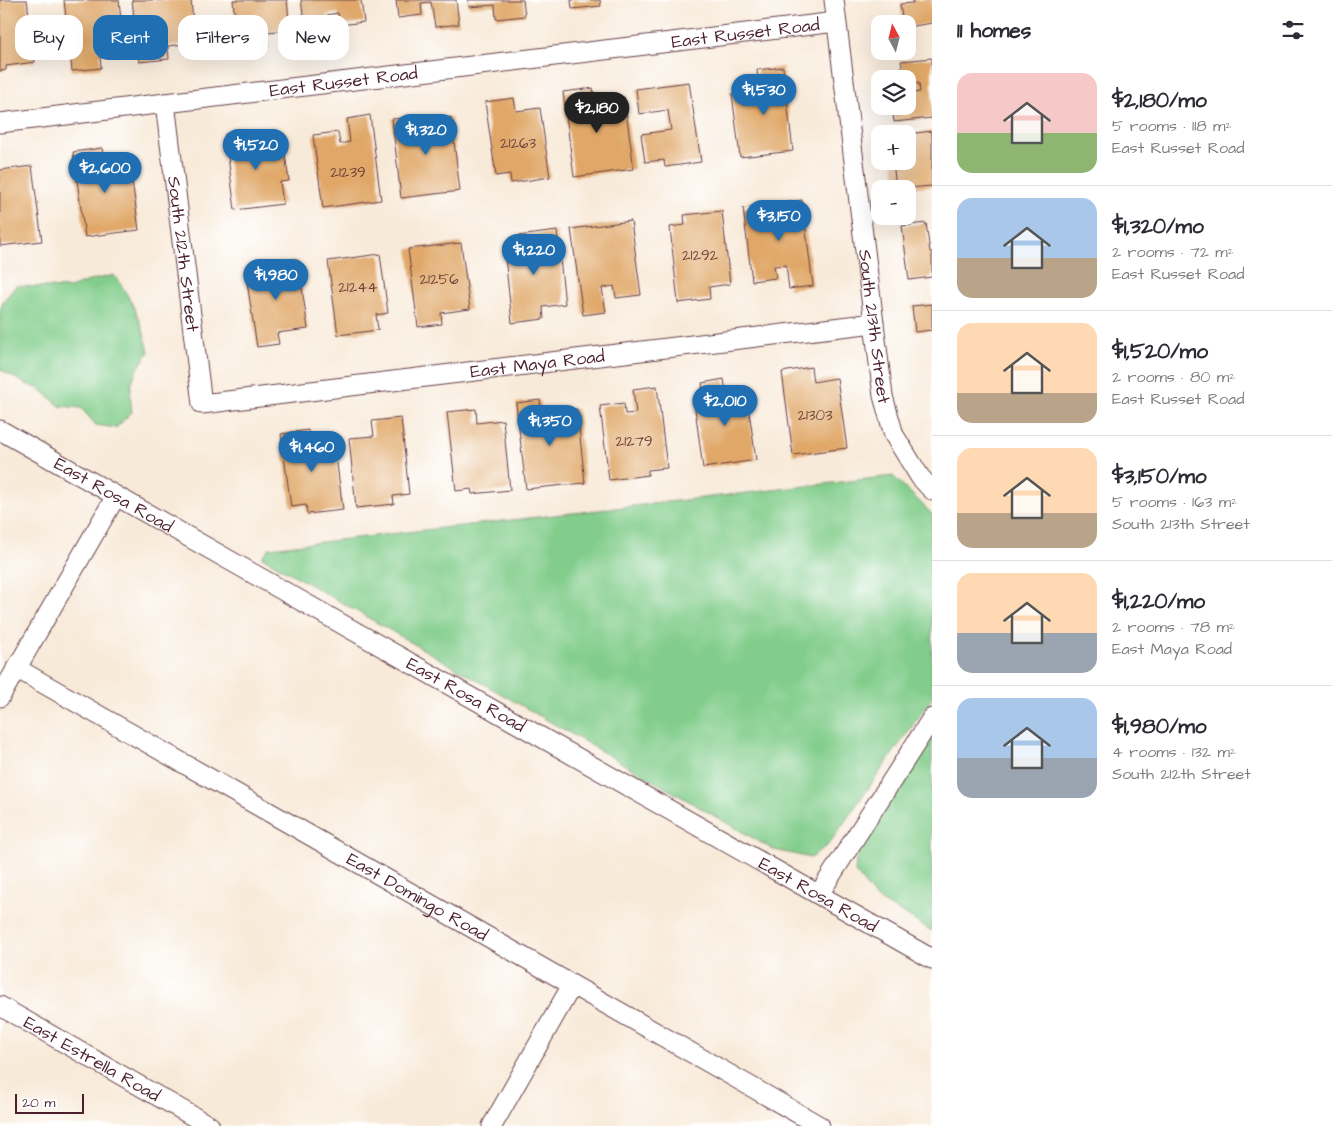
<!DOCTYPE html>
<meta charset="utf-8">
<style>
:root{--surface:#fff;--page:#f7f7f7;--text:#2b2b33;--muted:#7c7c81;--line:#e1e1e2;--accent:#1f6fb2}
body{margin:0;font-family:"Architects Daughter",sans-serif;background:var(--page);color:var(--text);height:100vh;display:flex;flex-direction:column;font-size:19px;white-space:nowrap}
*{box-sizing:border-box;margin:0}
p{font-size:16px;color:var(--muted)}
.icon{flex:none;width:28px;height:28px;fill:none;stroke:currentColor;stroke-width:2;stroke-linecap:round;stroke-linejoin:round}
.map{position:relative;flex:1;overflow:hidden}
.panel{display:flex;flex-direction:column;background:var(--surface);width:400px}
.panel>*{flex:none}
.banner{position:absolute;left:15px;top:15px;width:475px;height:45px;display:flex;gap:10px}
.needle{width:32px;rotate:353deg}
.controls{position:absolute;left:871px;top:15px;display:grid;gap:10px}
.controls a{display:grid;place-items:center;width:45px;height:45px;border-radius:10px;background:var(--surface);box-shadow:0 5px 20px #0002;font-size:25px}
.scale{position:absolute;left:15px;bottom:12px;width:69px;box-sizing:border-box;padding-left:5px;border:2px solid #4a1f2b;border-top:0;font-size:14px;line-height:18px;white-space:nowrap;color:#4a1f2b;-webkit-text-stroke:4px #fff;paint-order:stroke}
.price{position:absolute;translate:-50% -42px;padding:0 11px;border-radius:18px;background:var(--accent);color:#fff;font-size:16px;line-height:32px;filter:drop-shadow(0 1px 2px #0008)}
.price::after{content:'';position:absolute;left:50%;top:30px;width:15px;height:11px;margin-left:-8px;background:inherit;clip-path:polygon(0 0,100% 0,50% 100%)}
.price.selected{background:#222;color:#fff}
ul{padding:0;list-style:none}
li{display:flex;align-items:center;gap:15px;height:125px;padding:0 25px}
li+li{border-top:1px solid var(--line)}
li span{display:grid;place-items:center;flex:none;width:140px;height:100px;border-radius:15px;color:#555}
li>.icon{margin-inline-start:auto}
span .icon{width:60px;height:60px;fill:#fffc;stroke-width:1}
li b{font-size:21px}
h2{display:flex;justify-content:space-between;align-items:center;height:60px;padding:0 25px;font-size:21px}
.pill{padding:0 18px;border-radius:15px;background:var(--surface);box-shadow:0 5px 20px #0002;font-size:18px;line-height:45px}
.pill.selected{background:var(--accent);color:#fff}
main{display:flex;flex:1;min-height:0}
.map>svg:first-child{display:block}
.green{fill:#82cd8b;stroke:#66765b}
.building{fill:#e0a767}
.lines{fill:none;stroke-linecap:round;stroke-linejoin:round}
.minor-casing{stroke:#643d45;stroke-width:21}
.minor{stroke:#fff;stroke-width:19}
.labels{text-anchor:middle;stroke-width:4;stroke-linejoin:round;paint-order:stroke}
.number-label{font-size:15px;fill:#70413a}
.street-label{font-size:18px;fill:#4a1f2b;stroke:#fff}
</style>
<main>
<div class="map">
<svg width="932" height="1126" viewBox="0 0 932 1126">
<rect width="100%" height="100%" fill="#fff"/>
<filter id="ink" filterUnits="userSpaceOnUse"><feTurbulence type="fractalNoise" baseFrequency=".02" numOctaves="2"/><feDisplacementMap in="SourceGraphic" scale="10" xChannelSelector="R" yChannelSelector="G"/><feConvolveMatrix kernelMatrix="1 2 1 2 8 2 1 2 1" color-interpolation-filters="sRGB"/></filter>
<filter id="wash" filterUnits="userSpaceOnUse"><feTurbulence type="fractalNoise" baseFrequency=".0096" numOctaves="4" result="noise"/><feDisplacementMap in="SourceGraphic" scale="20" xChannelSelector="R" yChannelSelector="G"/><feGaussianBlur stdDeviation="1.12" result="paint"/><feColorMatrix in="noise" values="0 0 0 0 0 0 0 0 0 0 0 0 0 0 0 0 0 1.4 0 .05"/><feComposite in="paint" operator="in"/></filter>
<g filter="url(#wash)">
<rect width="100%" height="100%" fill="#f8ead9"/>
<g class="green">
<path d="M114,275C132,299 142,322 149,352C132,376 128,383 132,412L116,428L96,425L81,408L60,406L40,389L26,384L1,370L0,367V310L4,300L16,286L69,288L92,280Z"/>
<polygon points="893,476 932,514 932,698 829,844 811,858 774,850 262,557 269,548"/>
<polygon points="932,733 932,931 876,898 855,872 859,832"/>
</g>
<g id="blocks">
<g class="building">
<polygon points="0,0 27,0 35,62 6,66 6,70 0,71"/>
<polygon points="64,0 119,0 124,51 100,54 101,68 72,71"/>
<polygon points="132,0 191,0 195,43 168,46 169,59 139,62"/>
<polygon points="233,0 287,0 290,30 267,32 268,47 238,50"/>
<polygon points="301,0 361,0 364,22 340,25 338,13 327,15 330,40 307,43"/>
<polygon points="396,0 456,0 459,24 435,27 431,2 421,3 422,15 398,18"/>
<polygon points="468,0 523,0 525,16 496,19 495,5 469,7"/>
<polygon points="571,0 600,0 601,6 572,9"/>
<polygon points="912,0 932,0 932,23 908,27 908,24 903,24 900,4 913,3"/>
<polygon points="932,58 932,118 894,122 892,106 908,106 908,94 920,92 919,83 908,85 908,79 904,79 901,61"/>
<polygon points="783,67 793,151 740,157 732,94 759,91 757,70"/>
<polygon points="689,82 701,162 665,167 664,160 645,162 641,134 671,130 668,110 639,114 636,89"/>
<polygon points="593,88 595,101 624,97 634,169 574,177 563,92"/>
<polygon points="514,98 516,111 540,108 550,177 511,183 510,174 496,176 485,102"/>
<polygon points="370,115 381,200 323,208 313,135 338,132 340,144 350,142 347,119"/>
<polygon points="420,116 420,121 451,117 460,191 401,198 392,119"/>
<polygon points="249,131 251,144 283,140 289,181 280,182 283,204 235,210 225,134"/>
<polygon points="932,131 932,186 896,189 893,161 908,161 908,134"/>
<polygon points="102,148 105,162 129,159 139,230 85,237 73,152"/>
<polygon points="32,166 42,241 0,246 0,170"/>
<polygon points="802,200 813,286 789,289 786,265 774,266 776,278 752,281 743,208"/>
<polygon points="722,211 730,284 709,287 710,299 678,303 670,227 685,225 684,215"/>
<polygon points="631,221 641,295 616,298 614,286 602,288 606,312 583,315 571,229"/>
<polygon points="926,223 930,252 932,252 932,277 909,280 902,226"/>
<polygon points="557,231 565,304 543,307 544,319 512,323 504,247 519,245 518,236"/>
<polygon points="461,243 470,309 441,313 442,324 418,327 408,249"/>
<polygon points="380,254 388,313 376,315 378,330 338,335 328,261"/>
<polygon points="298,261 308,329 277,333 279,344 257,347 245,269"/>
<polygon points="932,304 932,330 915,332 912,306"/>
<polygon points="811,367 813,382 837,378 847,448 793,455 782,372"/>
<polygon points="724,379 726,393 746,390 756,460 703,468 695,409 706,407 702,383"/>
<polygon points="657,386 667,468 648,470 648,475 609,480 600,406 624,403 625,414 636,413 633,389"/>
<polygon points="540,400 543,424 554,423 553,412 577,409 585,483 526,489 516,403"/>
<polygon points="476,409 477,423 503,420 510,490 472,494 471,489 456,491 447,412"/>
<polygon points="401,418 409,494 393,496 394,504 356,508 349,438 374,436 372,421"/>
<polygon points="308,430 310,444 334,441 343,510 307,514 306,505 291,507 281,434"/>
</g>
</g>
</g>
<g filter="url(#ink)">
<use href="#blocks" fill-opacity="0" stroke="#643d45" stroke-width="1"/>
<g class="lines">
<defs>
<g id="minor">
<path id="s1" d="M834,0L883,396L894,435L920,477L932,490"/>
<path id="s2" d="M165,103L202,404L874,323"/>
<path id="s3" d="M0,123L836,22"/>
<path id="s4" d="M0,430L932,959"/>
<path id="s5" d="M16,668L820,1126"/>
<polyline points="0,697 116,496"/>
<polyline points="819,894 932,718"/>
<path id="s6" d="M0,1006L210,1126"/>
<polyline points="492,1126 572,985"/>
</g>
</defs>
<use href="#minor" class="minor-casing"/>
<use href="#minor" class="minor"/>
</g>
</g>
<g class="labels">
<g class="number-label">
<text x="518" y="148">21263</text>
<text x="348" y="177">21239</text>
<text x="700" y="260">21292</text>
<text x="439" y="284">21256</text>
<text x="358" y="292">21244</text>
<text x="815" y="420">21303</text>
<text x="634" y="446">21279</text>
</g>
<g class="street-label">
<text dy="6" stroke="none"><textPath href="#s3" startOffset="751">East Russet Road</textPath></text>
<text dy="6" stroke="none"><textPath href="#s3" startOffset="346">East Russet Road</textPath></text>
<text dy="6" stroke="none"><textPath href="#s2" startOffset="152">South 212th Street</textPath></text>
<text dy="6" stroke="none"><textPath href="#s1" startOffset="329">South 213th Street</textPath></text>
<text dy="6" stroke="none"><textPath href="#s2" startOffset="641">East Maya Road</textPath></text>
<text dy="6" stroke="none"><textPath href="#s4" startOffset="131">East Rosa Road</textPath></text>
<text dy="6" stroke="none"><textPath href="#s4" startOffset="536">East Rosa Road</textPath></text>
<text dy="6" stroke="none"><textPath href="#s4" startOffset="941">East Rosa Road</textPath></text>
<text dy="6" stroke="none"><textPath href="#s5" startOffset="462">East Domingo Road</textPath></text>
<text dy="6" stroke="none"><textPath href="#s6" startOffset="106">East Estrella Road</textPath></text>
</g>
</g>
</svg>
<div class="controls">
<a><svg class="needle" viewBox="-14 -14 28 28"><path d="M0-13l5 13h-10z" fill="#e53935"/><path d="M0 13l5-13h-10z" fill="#7c7c81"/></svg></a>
<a><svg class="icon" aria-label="layers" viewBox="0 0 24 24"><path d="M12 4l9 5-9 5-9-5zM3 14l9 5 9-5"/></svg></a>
<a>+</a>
<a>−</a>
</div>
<div class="scale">20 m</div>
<b class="price" style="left:764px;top:116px">$1,530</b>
<b class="price selected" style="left:597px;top:134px">$2,180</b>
<b class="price" style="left:426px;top:156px">$1,320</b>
<b class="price" style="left:256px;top:171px">$1,520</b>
<b class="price" style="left:105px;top:194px">$2,600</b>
<b class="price" style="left:779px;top:242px">$3,150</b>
<b class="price" style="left:534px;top:276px">$1,220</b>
<b class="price" style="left:276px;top:301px">$1,980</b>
<b class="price" style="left:725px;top:427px">$2,010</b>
<b class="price" style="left:550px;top:447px">$1,350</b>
<b class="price" style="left:312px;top:473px">$1,460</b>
<div class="banner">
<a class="pill">Buy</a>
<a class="pill selected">Rent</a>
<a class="pill">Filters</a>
<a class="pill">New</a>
</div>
</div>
<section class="panel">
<h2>11 homes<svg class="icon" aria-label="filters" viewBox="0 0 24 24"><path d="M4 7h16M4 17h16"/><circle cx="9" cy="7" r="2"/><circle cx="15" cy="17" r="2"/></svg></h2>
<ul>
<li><span style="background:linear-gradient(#f6c9c9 60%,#8fb573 0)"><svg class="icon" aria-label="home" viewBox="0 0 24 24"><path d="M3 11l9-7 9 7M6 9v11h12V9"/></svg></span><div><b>$2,180/mo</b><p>5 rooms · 118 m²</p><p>East Russet Road</p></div></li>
<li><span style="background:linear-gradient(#a9c7e8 60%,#b9a48a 0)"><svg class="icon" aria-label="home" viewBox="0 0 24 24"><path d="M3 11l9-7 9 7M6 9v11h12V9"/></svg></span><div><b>$1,320/mo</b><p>2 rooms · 72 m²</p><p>East Russet Road</p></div></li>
<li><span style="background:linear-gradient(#ffd9b3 70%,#b9a48a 0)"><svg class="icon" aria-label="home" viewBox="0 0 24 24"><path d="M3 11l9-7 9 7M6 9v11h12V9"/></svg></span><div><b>$1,520/mo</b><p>2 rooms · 80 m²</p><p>East Russet Road</p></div></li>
<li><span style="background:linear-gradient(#ffd9b3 65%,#b9a48a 0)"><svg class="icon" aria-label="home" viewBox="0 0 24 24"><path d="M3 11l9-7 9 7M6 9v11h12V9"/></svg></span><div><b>$3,150/mo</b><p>5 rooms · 163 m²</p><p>South 213th Street</p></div></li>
<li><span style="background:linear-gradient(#ffd9b3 60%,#9aa5b1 0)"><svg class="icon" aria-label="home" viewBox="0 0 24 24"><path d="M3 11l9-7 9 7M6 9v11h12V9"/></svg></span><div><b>$1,220/mo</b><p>2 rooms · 78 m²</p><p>East Maya Road</p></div></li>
<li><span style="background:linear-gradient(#a9c7e8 60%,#9aa5b1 0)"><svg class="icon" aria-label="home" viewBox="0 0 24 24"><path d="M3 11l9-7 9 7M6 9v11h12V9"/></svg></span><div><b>$1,980/mo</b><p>4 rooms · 132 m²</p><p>South 212th Street</p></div></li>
</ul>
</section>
</main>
